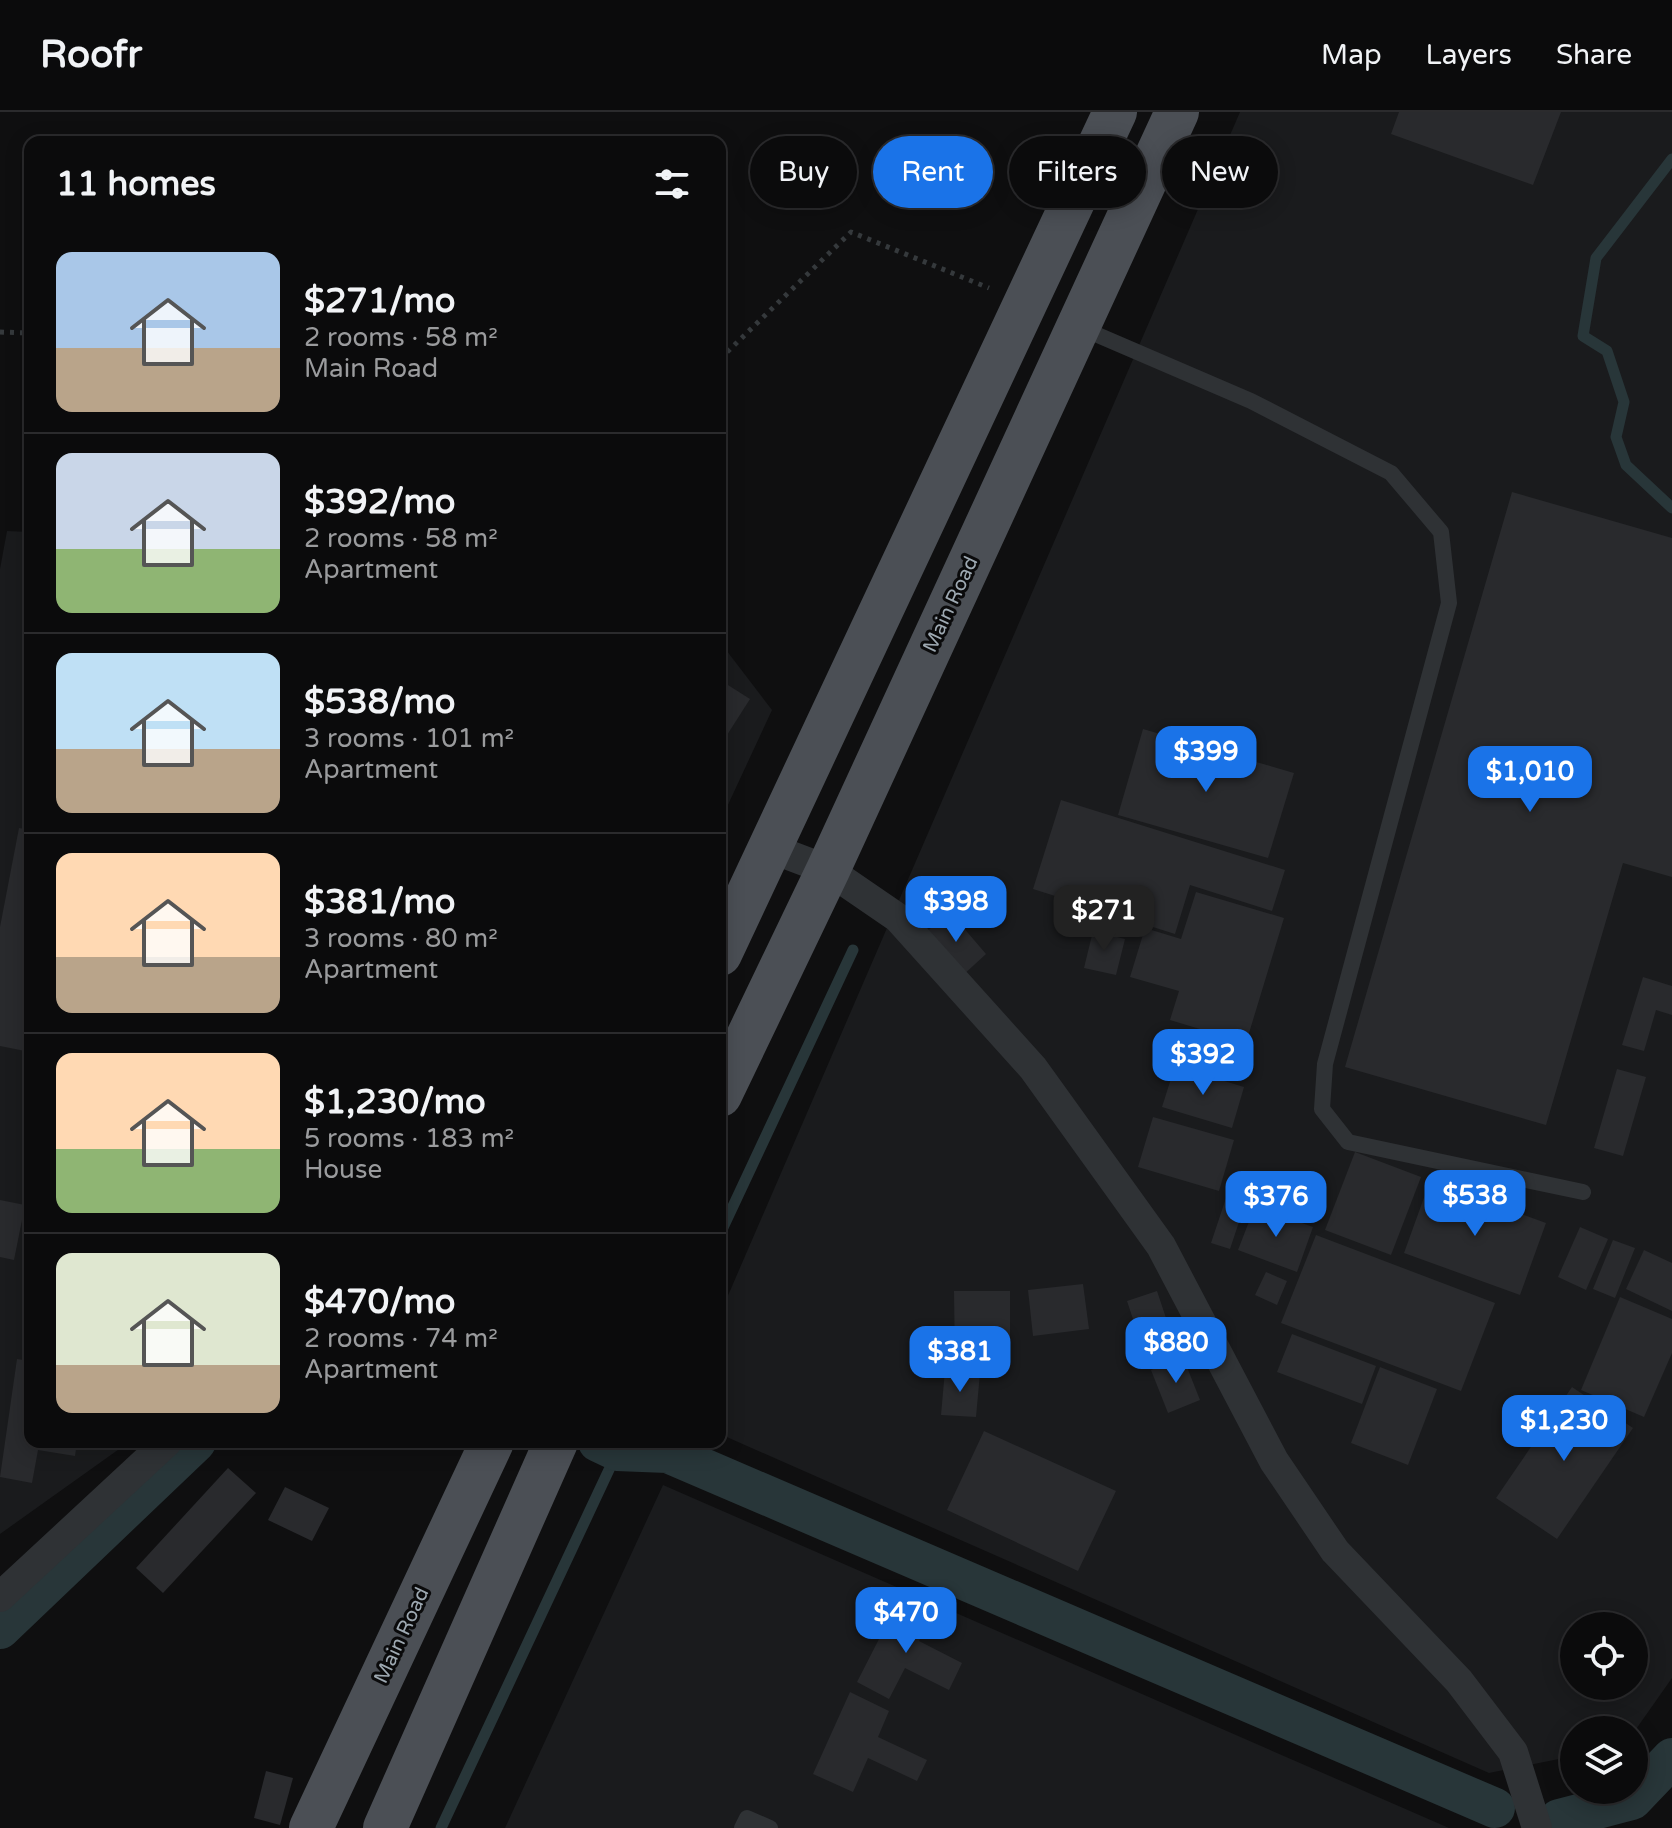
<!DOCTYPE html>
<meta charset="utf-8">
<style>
:root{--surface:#0b0b0c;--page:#141415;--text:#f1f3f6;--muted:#9a9b9d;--line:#2b2b2d;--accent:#1a73e8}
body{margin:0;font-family:"Varela Round",sans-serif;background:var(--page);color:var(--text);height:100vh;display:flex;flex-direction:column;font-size:30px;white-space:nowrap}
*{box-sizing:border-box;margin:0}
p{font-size:26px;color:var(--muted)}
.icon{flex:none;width:44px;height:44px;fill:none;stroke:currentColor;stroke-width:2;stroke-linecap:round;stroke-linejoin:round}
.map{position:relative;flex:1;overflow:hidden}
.side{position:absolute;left:24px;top:24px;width:702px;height:1312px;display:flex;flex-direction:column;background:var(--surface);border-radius:16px;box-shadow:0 4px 20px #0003,0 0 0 2px var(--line)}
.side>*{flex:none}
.top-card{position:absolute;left:750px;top:24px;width:760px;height:72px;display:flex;gap:16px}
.buttons{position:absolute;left:1560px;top:1500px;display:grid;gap:16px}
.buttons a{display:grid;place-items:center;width:88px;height:88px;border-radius:50%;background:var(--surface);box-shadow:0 4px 20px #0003,0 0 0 2px var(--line);font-size:40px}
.price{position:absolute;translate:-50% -68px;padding:0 18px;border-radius:16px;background:var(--accent);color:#fff;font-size:26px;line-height:52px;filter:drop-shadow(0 2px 4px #0008)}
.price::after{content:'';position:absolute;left:50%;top:48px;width:24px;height:18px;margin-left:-12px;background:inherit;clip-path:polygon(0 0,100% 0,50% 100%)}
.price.on{background:#222;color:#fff}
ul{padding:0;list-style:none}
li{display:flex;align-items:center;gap:24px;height:200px;padding:0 32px}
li+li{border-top:2px solid var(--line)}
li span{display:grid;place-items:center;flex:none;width:224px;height:160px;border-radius:16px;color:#555}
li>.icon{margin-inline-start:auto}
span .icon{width:96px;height:96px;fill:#fffc;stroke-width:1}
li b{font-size:34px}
h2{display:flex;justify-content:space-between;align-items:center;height:96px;padding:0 32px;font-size:34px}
.tag{padding:0 28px;border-radius:36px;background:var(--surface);box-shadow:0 4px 20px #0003,0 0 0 2px var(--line);font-size:28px;line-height:72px}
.tag.on{background:var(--accent);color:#fff}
header{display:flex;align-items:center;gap:48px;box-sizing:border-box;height:112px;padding:0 40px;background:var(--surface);border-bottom:2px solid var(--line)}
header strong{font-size:38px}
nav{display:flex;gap:44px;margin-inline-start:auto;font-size:28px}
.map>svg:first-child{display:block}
.built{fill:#1a1b1d;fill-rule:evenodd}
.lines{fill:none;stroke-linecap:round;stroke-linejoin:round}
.stream{stroke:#283639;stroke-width:11}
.canal{stroke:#283639;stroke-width:40}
.building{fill:#292a2d}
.path{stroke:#35393c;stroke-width:5;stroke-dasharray:4 6;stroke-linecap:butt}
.lane{stroke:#2f3235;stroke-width:16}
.street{stroke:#2f3235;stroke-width:30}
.primary{stroke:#4b4f55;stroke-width:44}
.labels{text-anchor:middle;stroke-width:6;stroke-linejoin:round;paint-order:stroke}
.street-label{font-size:20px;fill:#9ea9b2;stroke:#0a0a0b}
</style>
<header>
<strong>Roofr</strong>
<nav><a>Map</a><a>Layers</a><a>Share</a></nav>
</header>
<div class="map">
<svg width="1672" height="1716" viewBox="0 0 1672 1716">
<rect width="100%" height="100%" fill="#0f0f10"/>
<g class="built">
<path d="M1240,0H1672V1566L1634,1620L1574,1618V1644L1489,1661L720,1322V1202ZM1574,1514H1634V1574H1574Z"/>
<polygon points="7,419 30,420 30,1330 129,1330 0,1422 0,457"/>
<polygon points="720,530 772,598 720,710"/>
<polygon points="663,1373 1449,1716 505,1716"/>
</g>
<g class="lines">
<g class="stream">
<polyline points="1672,47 1596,146 1583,224 1607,239 1624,290 1616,325 1626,353 1672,396"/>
<polyline points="720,1122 853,838"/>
<polyline points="441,1716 622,1330"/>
</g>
<g class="canal">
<polyline points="598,1330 617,1339 668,1341 1495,1696"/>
<polyline points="0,1517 196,1330"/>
<polyline points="1559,1707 1632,1688 1672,1646"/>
</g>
</g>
<g class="building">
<polygon points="1399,0 1561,0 1533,73 1391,22"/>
<polygon points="1512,380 1672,426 1672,765 1623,751 1546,1013 1345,955"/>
<polygon points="720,568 750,587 720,634"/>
<polygon points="1143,617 1294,661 1268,746 1118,703"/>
<polygon points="1061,688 1285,758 1272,799 1190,773 1175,822 1033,777"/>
<polygon points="19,716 30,718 30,940 0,934 0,815"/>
<polygon points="1196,780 1284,806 1246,931 1170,908 1179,879 1130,865 1145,816 1181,827"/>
<polygon points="950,800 986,842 962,864 925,821"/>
<polygon points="1093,819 1125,827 1116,863 1084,856"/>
<polygon points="1643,865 1672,874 1672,903 1656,898 1644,939 1622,933"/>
<polygon points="1175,954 1244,975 1232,1016 1162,995"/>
<polygon points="1617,957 1646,965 1623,1044 1594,1036"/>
<polygon points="1153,1005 1234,1028 1219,1079 1138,1055"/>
<polygon points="1355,1040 1421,1065 1391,1143 1325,1118"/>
<polygon points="1430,1069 1546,1111 1520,1183 1404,1141"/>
<polygon points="1227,1083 1246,1089 1230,1137 1211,1131"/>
<polygon points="0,1088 25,1093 14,1148 0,1145"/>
<polygon points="1255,1094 1313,1115 1297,1160 1238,1138"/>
<polygon points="1580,1115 1608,1127 1586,1178 1558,1165"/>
<polygon points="1316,1123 1495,1191 1461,1279 1281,1211"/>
<polygon points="1613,1128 1635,1136 1615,1186 1593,1177"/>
<polygon points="1644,1138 1672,1151 1672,1199 1626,1177"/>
<polygon points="1266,1160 1287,1169 1277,1193 1255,1183"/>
<polygon points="1083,1172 1089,1217 1033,1224 1028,1178"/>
<polygon points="954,1179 1010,1179 1010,1251 955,1251"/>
<polygon points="1157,1179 1177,1239 1147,1249 1127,1189"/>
<polygon points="1620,1185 1672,1207 1672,1241 1644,1305 1581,1278"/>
<polygon points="1292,1222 1376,1254 1362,1292 1277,1260"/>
<polygon points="1183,1245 1200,1288 1168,1301 1151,1258"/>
<polygon points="17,1247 30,1249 30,1330 77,1330 75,1344 38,1338 32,1371 0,1365"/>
<polygon points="1380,1255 1437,1277 1408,1353 1351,1331"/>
<polygon points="945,1258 980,1261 976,1305 941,1303"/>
<polygon points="1572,1275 1633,1316 1557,1427 1496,1386"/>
<polygon points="984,1319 1116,1379 1078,1459 947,1398"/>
<polygon points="228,1356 256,1381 163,1481 136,1456"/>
<polygon points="285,1375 329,1396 312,1429 268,1408"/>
<polygon points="898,1490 931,1507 919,1529 962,1551 949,1578 905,1556 889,1587 857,1570"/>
<polygon points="850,1580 889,1599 878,1625 927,1648 917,1669 868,1646 853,1680 813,1662"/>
<polygon points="266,1659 293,1666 280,1713 254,1706"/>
</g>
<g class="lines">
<g class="path">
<polyline points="0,220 30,221"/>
<polyline points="720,247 851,120 989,176"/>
</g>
<g class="lane">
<polyline points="1079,215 1251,289 1391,361 1441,420 1449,491 1325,952 1322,997 1348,1030 1583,1080"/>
<polyline points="742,1716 747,1706 770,1716"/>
</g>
<g class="street">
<polyline points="770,736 828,758 898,806 1033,956 1161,1134 1274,1349 1335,1439 1459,1569 1513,1640 1537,1716"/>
<polyline points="0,1485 167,1330"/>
</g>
<g class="primary">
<polyline points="720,842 1115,0"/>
<polyline points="720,983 828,758 1177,0"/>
<polyline points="311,1716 492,1330"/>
<polyline points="385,1716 556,1330"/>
</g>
</g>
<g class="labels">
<g class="street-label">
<text transform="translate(950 492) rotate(-65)" y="7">Main Road</text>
<text transform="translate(401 1523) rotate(-65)" y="7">Main Road</text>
</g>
</g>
</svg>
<div class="buttons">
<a><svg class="icon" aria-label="locate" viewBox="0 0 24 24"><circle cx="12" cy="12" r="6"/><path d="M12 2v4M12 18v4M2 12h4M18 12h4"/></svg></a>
<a><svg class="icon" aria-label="layers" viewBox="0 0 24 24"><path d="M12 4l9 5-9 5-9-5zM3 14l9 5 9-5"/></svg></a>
</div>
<b class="price" style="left:1206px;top:682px">$399</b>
<b class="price" style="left:1530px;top:702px">$1,010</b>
<b class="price" style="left:956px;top:832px">$398</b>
<b class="price on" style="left:1104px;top:841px">$271</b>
<b class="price" style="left:1203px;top:985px">$392</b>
<b class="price" style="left:1475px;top:1126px">$538</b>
<b class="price" style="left:1276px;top:1127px">$376</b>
<b class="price" style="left:1176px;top:1273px">$880</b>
<b class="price" style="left:960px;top:1282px">$381</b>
<b class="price" style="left:1564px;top:1351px">$1,230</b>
<b class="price" style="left:906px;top:1543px">$470</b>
<div class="top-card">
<a class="tag">Buy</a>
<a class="tag on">Rent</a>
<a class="tag">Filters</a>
<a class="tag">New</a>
</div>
<section class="side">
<h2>11 homes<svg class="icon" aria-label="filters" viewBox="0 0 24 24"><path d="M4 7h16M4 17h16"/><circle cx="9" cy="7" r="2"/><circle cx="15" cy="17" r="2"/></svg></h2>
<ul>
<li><span style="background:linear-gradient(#a9c7e8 60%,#b9a48a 0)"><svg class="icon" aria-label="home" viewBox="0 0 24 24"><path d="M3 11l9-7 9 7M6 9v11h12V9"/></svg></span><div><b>$271/mo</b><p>2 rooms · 58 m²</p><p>Main Road</p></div></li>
<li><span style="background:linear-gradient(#c9d6e8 60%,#8fb573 0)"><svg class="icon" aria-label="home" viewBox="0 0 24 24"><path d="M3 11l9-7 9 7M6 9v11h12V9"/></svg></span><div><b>$392/mo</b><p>2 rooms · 58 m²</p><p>Apartment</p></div></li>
<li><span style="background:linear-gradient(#bfe0f5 60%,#b9a48a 0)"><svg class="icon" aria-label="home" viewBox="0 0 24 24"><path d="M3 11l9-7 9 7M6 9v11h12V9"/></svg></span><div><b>$538/mo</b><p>3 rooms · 101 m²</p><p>Apartment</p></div></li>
<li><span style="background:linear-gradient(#ffd9b3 65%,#b9a48a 0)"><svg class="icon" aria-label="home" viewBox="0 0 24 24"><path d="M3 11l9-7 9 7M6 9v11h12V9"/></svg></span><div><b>$381/mo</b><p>3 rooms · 80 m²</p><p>Apartment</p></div></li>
<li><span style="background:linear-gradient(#ffd9b3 60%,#8fb573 0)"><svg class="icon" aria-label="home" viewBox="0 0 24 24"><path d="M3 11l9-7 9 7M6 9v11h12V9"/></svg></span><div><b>$1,230/mo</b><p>5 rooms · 183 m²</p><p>House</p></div></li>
<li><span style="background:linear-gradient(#dfe7d0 70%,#b9a48a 0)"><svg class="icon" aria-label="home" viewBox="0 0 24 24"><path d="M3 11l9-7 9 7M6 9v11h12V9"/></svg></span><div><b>$470/mo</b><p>2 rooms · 74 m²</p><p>Apartment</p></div></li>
</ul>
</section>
</div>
